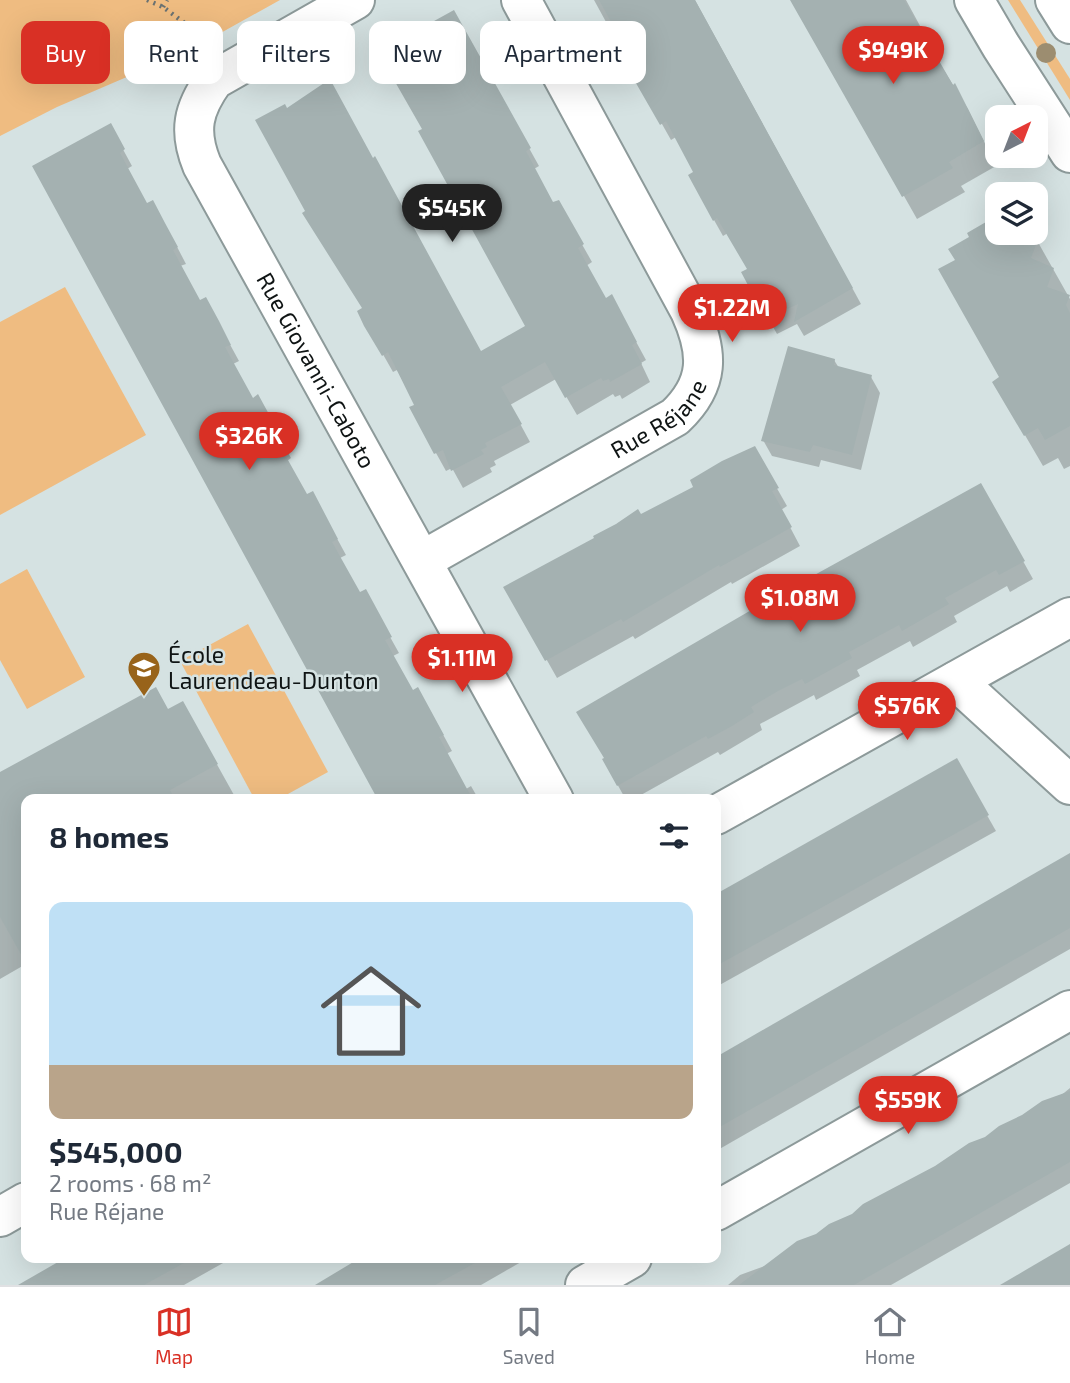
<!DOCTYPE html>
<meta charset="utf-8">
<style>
:root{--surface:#fff;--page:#f6f6f7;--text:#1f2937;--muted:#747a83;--line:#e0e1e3;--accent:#d93025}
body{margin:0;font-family:"Exo 2",sans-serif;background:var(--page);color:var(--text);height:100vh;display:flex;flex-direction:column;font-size:26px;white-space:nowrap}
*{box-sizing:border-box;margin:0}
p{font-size:23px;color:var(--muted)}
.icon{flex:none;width:38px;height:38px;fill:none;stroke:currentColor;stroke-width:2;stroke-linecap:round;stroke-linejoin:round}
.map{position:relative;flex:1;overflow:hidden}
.panel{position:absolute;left:21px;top:794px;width:700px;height:469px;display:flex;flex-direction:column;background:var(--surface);border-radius:14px;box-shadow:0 7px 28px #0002}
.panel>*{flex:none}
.banner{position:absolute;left:21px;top:21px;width:700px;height:63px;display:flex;gap:14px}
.needle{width:46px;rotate:42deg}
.buttons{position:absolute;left:985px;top:105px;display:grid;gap:14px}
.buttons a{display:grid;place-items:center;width:63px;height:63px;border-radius:14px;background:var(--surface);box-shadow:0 7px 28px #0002;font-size:35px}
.price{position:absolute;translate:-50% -60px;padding:0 16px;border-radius:24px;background:var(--accent);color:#fff;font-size:23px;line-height:46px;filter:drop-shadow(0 2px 4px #0008)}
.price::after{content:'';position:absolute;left:50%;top:42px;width:21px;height:16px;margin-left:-10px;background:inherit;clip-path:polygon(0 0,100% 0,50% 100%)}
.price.on{background:#222;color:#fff}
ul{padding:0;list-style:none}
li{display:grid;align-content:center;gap:14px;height:371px;padding:0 28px}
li+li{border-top:2px solid var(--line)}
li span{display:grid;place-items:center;height:217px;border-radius:14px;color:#555}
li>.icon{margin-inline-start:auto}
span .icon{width:126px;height:126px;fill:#fffc;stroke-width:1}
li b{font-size:30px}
h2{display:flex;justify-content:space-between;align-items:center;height:84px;padding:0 28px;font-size:30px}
.chip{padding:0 24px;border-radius:14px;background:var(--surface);box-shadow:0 7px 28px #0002;font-size:24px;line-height:63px}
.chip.on{background:var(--accent);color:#fff}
.tab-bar{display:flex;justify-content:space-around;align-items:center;height:98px;border-top:2px solid var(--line);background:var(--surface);font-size:19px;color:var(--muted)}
.tab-bar a{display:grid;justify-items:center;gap:4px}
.tab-bar .on{color:var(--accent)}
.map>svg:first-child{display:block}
.green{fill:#efbc81}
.shadow{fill:#0003}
.building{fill:#a4b1b1}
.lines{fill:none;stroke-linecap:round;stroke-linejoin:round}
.minor-casing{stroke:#8d9a9a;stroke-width:42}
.path{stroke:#6a7272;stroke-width:4.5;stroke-dasharray:2 5;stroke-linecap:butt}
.minor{stroke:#fff;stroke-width:38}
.tree{fill:#9c8d70}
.labels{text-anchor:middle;stroke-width:5;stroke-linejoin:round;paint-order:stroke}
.street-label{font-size:23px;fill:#0f1414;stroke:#d5e2e2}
.poi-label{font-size:23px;fill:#0f1414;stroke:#d5e2e2;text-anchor:start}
</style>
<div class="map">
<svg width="1070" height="1285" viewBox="0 0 1070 1285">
<rect width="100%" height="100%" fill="#d5e2e2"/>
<g class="green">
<polygon points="0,0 280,0 201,44 178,70 157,64 57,107 0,136"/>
<polygon points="1008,0 1020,0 1070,79 1070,100"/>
<polygon points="65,287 146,435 0,515 0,322"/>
<polygon points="27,569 85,677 27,709 0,660 0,584"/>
<polygon points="248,624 328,772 277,800 255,800 180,661"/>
</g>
<g class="shadow">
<polygon points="594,0 695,0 861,304 804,336 797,324 777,334 743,273 749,270 728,233 723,236 714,220 691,176 695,173 676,137 671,140 636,78 643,74 623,39 617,42"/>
<polygon points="793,0 906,0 925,35 922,35 968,109 996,166 961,186 965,192 917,219"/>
<polygon points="454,13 539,166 534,169 553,204 558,202 592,262 586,266 606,300 621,314 646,360 641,363 650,382 622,399 620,395 615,397 613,394 577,415 556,379 510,405 530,442 494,461 496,465 490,468 492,472 463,488 452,468 446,471 411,408 416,405 397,370 393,372 359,312 481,353 528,327 424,130"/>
<polygon points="119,142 132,166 127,169 146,205 174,241 186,264 180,266 200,302 227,339 239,361 233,364 252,400 266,413 291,458 287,461 306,496 321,509 346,555 340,558 360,594 365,592 399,653 393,656 412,692 427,705 452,751 446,754 466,789 471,786 479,800 380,800 35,167"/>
<polygon points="1036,212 1046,229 1039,244 1070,299 1070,466 1064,469 1058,458 1043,466 994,382 1002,378 998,233 1036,233"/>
<polygon points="834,360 839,368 871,377 880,393 861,470 821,460 819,467 772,456 763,440"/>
<polygon points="754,448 787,506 781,510 800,546 732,584 731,582 635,639 633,636 557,678 506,588 695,488"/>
<polygon points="981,486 1033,579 1010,592 1007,586 954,616 957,622 913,647 910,641 857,670 860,676 816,700 814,695 760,724 762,730 720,755 718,752 632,800 626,800 604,760"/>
<polygon points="168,711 200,734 234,795 226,800 26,800 26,964 0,979 0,774"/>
<polygon points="956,761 996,831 716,987 716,896"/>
<polygon points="1063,860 1070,872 1070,949 716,1151 716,1058"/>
<polygon points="1070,1088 1070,1183 891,1285 728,1285 740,1275 770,1264 1059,1097"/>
<polygon points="68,1258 232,1258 184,1285 20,1285"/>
<polygon points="364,1258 528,1258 481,1285 318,1285"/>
</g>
<g class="building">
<polygon points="599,0 695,0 853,288 794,322 798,304 766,319 741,272 747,269 717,218 713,221 688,175 693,172 666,121 660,125 633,78 640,74"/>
<polygon points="790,0 904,0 953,85 955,83 984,141 949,162 953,168 902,197"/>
<polygon points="454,10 531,148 526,151 553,202 559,200 584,244 578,248 606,298 612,294 637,342 632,345 642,364 610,382 609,379 603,381 601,378 565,398 545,362 501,387 522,424 485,443 487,447 481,450 484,454 451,471 443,450 434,454 409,407 414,405 388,352 382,356 364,326 357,311 362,308 302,213 305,211 255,120 285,104 287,108 330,79 373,158 375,156 481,351 525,326 418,131 422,129 378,52"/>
<polygon points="111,123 125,149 120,153 147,203 153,200 165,223 178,247 173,250 200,300 206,297 219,321 231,345 225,347 253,398 258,394 284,442 279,444 307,494 313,491 338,539 332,542 360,592 366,589 392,637 385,640 413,690 418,687 444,735 439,737 473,800 378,800 32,166"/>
<polygon points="998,215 998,233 1023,233 1038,239 1031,258 1054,268 1047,287 1070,295 1066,305 1070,313 1070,426 1045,440 1038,428 1024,436 992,382 999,377 938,269 955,260 948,249 969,237 967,233"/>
<polygon points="788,346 835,359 834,365 872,375 852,455 813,445 810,452 761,441"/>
<polygon points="755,446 779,488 772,491 792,527 720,567 719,565 623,622 621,619 545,661 503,587 594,538 593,536 616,524 638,509 641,514 693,487 690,480 722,461"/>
<polygon points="981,483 1025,561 999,575 996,570 945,598 949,604 902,631 899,625 849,652 852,658 805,684 802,679 778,691 751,707 754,712 732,726 708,739 706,736 617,786 602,759 604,758 576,712 753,609"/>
<polygon points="156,687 168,709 183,701 218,764 170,790 175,800 26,800 26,963 0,917 0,772"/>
<polygon points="957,758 989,815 716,966 716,894"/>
<polygon points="1070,853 1070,928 716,1129 716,1057"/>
<polygon points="1070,1091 1070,1162 854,1285 739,1285 797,1241 816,1234 829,1224 852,1214 863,1204 935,1166 969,1143 985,1137 999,1126 1022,1115 1042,1101"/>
<polygon points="1070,1244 1070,1285 1000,1285"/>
<polygon points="65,1258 193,1258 144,1285 18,1285"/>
<polygon points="360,1258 484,1258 435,1285 315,1285"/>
</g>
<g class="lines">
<defs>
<g id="minor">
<path id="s1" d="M355,0L214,80C193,109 188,131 202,165L554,800"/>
<polyline points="974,0 1001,46 1070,153"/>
<polyline points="1055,0 1070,24"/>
<path id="s2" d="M423,560L675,417C710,384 709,353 690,311L521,0"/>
<polyline points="956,681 1070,785"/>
<polyline points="716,815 1070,617"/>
<polyline points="716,1211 1070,1010"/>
<polyline points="0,1217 26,1202"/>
<polyline points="585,1285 632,1258"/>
</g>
</defs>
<use href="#minor" class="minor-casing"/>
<g class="path">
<polyline points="147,0 163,7 210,42"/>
<polyline points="163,7 167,0"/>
</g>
<use href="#minor" class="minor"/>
</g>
<circle class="tree" cx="1046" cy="53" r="10"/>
<defs>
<symbol id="school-pin" viewBox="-11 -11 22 30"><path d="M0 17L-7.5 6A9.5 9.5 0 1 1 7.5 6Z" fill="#98631a" stroke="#d5e2e2"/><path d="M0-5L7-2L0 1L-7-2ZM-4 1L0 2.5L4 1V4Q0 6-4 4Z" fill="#fff"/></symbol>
</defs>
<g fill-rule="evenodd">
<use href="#school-pin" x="125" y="649" width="38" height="52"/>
</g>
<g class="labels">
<g class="street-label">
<text dy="8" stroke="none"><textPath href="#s1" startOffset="488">Rue Giovanni-Caboto</textPath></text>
<text dy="8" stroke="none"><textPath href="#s2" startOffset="276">Rue Réjane</textPath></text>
</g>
<g class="poi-label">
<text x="168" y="663">École<tspan x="168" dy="26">Laurendeau-Dunton</tspan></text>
</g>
</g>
</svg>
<div class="buttons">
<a><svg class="needle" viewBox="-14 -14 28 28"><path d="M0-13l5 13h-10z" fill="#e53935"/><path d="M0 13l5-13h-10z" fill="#747a83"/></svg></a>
<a><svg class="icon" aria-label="layers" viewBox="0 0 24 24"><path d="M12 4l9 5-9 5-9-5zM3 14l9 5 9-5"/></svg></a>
</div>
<b class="price" style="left:893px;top:86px">$949K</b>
<b class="price on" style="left:452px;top:244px">$545K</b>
<b class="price" style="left:732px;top:344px">$1.22M</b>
<b class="price" style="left:249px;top:472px">$326K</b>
<b class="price" style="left:800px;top:634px">$1.08M</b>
<b class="price" style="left:462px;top:694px">$1.11M</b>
<b class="price" style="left:907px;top:742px">$576K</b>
<b class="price" style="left:908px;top:1136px">$559K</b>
<div class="banner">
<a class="chip on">Buy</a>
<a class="chip">Rent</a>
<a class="chip">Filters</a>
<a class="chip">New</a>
<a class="chip">Apartment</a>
</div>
<section class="panel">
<h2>8 homes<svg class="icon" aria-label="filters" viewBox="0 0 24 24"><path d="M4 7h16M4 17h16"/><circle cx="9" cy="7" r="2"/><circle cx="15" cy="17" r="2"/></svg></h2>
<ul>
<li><span style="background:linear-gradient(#bfe0f5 75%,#b9a48a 0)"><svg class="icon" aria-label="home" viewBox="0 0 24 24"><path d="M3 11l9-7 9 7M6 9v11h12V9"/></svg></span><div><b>$545,000</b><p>2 rooms · 68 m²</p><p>Rue Réjane</p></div></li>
</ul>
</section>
</div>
<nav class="tab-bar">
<a class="on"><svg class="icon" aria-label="map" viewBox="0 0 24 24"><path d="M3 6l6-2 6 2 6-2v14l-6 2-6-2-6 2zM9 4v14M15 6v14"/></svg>Map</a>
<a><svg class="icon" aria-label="saved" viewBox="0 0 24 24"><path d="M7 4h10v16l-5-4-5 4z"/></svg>Saved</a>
<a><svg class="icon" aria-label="home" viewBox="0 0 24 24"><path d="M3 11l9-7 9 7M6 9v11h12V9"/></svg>Home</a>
</nav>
